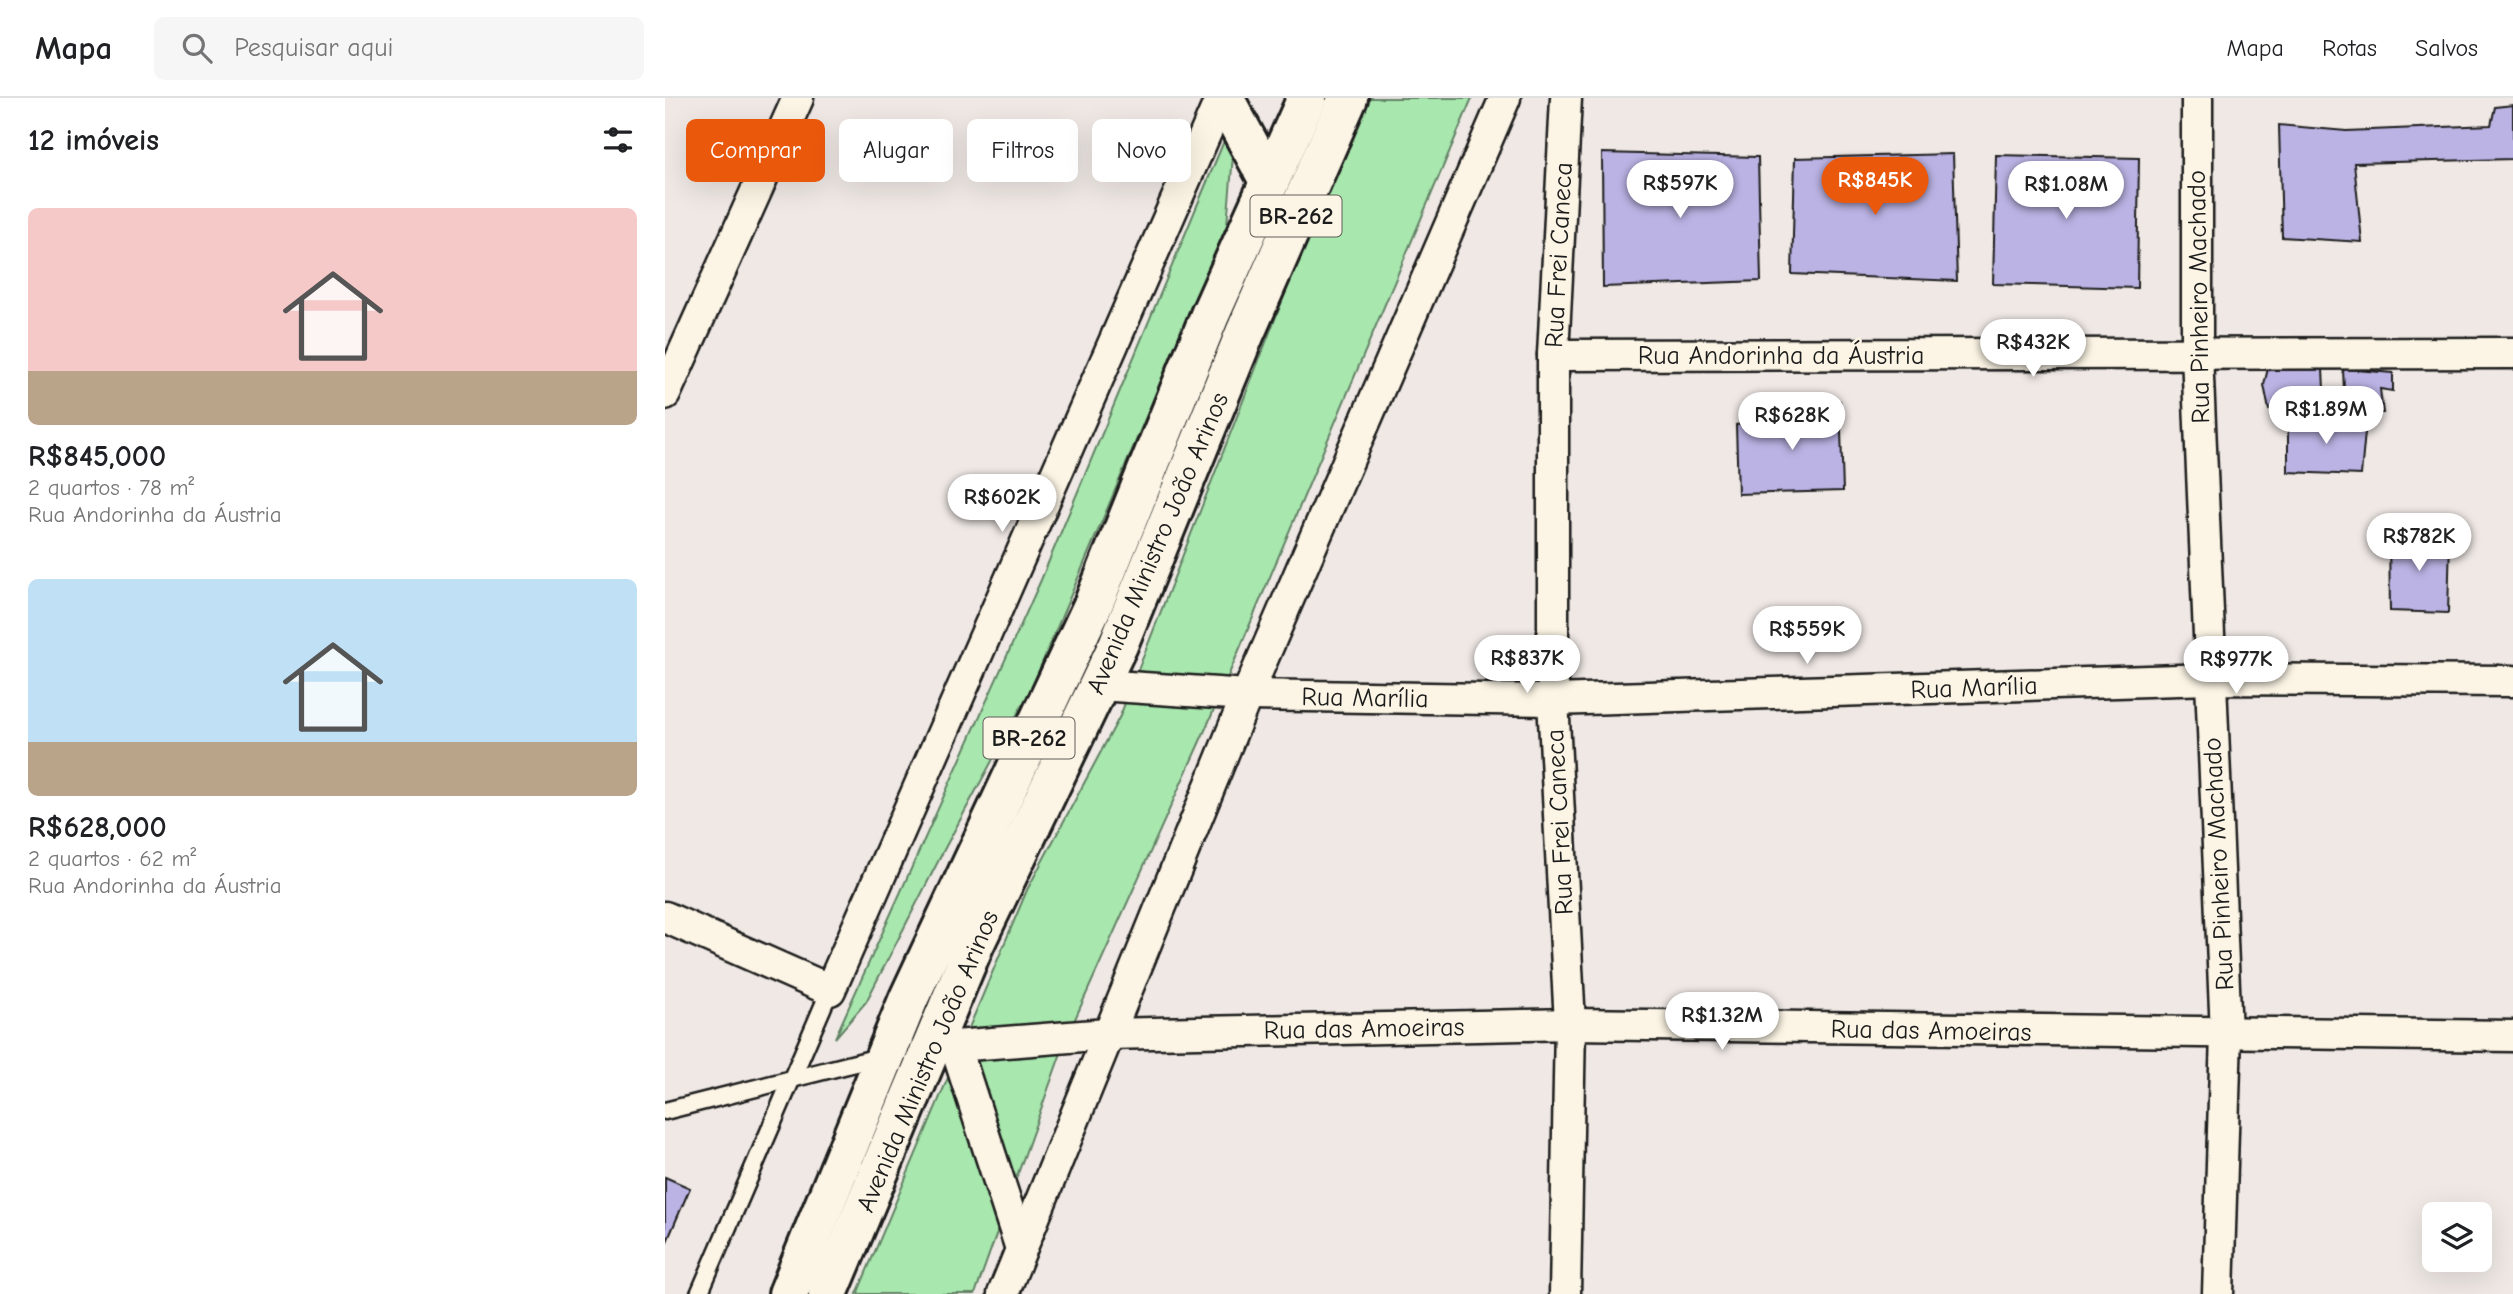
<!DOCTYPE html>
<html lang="pt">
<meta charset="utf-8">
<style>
:root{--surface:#fff;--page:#f6f6f6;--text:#202124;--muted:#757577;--line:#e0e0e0;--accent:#ea580c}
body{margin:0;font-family:"Comic Neue",sans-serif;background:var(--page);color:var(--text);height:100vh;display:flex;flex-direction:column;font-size:26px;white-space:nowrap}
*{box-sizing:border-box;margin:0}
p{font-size:23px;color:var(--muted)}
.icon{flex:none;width:38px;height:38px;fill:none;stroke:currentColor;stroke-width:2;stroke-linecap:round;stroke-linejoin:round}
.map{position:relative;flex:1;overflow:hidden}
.side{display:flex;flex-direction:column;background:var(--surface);width:665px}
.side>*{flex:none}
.guide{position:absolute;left:21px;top:21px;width:665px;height:63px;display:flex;gap:14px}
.tools{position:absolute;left:1757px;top:1104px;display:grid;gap:14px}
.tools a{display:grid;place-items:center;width:70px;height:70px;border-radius:10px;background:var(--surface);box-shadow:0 7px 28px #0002;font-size:35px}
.price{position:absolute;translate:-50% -60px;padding:0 16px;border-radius:24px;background:#fff;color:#222;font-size:23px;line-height:46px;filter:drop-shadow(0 2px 4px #0008)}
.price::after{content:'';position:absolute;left:50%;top:42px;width:21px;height:16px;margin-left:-10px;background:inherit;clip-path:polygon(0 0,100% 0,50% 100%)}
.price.active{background:var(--accent);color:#fff}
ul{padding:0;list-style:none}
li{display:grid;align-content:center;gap:14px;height:371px;padding:0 28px}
li span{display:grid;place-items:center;height:217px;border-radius:10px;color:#555}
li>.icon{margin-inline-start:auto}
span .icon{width:126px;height:126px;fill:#fffc;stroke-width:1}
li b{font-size:30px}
h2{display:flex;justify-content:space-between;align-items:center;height:84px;padding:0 28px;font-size:30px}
.pill{padding:0 24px;border-radius:10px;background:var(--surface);box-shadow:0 7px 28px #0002;font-size:24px;line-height:63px}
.pill.active{background:var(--accent);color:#fff}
header{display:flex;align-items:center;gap:42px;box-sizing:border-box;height:98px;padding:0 35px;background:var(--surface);border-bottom:2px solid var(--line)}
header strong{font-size:33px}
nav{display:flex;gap:38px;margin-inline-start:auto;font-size:24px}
.search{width:490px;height:63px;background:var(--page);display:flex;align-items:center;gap:18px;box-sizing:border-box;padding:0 24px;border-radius:10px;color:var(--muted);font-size:26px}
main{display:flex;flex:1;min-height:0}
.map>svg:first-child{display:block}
.green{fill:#a8e7ae;stroke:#628265;stroke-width:2}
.building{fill:#bbb3e4;stroke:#1c1c1c;stroke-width:2}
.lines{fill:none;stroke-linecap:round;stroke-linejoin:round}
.service-casing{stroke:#1c1c1c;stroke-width:21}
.minor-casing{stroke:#1c1c1c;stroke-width:35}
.tertiary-casing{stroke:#1c1c1c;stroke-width:44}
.trunk-casing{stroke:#1c1c1c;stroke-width:44}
.service{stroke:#fcf5e5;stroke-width:16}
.minor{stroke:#fcf5e5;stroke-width:30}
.tertiary{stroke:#fcf5e5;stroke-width:38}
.trunk{stroke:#fcf5e5;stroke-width:38}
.labels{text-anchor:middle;stroke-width:5;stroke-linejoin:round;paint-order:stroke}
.shield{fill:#fcf5e5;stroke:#5f5d58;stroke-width:2}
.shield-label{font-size:24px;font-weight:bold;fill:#1c1c1c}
.street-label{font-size:26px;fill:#1c1c1c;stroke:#fcf5e5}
</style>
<header>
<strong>Mapa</strong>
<div class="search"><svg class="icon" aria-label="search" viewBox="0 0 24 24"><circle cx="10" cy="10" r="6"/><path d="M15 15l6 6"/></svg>Pesquisar aqui</div>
<nav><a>Mapa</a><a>Rotas</a><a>Salvos</a></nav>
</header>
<main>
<section class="side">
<h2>12 imóveis<svg class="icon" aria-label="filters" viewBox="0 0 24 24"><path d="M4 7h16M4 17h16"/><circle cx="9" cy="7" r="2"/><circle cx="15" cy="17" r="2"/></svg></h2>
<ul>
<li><span style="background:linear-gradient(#f6c9c9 75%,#b9a48a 0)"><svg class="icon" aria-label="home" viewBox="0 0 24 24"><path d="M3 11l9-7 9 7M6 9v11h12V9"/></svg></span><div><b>R$845,000</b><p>2 quartos · 78 m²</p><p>Rua Andorinha da Áustria</p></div></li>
<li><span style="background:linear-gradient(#bfe0f5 75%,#b9a48a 0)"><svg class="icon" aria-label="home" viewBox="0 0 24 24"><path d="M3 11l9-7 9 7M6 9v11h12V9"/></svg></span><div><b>R$628,000</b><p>2 quartos · 62 m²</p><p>Rua Andorinha da Áustria</p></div></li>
</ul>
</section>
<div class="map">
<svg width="1848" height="1196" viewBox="0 0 1848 1196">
<rect width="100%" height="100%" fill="#efe8e5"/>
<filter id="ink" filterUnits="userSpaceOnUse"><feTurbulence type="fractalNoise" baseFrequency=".0143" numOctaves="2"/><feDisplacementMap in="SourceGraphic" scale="14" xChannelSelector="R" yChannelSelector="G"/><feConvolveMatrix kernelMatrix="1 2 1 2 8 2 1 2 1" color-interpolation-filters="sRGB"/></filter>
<g filter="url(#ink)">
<g class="green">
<polygon points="702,0 807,0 545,621 401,941 310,1196 192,1196 362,792 455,618 637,152"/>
<polygon points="565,42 569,46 562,127 367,589 281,748 201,904 170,940 376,482 559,43"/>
</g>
<g class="building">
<polygon points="1848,7 1848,61 1689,65 1697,144 1617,139 1614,27 1681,33 1826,27 1830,9"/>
<polygon points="937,55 1093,59 1096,183 938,189"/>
<polygon points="1288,56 1292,183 1127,176 1130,60"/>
<polygon points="1331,57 1474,60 1472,190 1328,186"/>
<polygon points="1604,266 1658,271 1659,291 1645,292 1640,315 1604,312 1599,287"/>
<polygon points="1678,271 1728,275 1728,293 1715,291 1718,315 1680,314"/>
<polygon points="1127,303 1175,303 1178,393 1073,396 1071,327 1125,321"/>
<polygon points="1623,318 1701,323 1696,377 1623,374"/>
<polygon points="1724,434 1785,441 1783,515 1725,513"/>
<polygon points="0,1079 25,1090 0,1148"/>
</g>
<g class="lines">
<defs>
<g id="service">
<polyline points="0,1013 218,958"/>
<polyline points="34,1196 165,892"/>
</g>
<g id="minor">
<polyline points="1532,0 1532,256 1561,936 1553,1196"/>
<polyline points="888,257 1848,255"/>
<polyline points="0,296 133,0"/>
<polyline points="434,587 582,597 888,602 1545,581 1848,583"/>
<polyline points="0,819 165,892 556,0"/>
<polyline points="290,947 356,1151"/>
<polyline points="265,950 442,936 905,926 1848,938"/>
<polyline points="338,1196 582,597 840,0"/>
<polyline points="900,1196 905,926 888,602 888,257 901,0"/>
</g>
<polyline id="tertiary" points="559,0 604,83"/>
<g id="trunk">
<polyline points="123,1196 244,900 428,507 545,217 642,0"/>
<polyline points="163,1196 310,845 453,547 580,235 683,0"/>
</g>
</defs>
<use href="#service" class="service-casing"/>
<use href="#minor" class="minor-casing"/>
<use href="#tertiary" class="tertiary-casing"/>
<use href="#trunk" class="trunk-casing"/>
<use href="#service" class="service"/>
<use href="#minor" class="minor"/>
<use href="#tertiary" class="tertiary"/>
<use href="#trunk" class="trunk"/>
</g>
</g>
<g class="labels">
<g class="shield">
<rect x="585.5" y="97.5" width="91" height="41" rx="5"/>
<rect x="318.5" y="619.5" width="91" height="41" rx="5"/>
</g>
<g class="shield-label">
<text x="631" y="126">BR-262</text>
<text x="364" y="648">BR-262</text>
</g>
<g class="street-label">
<text transform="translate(893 157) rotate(-87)" y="9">Rua Frei Caneca</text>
<text transform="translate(1533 199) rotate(-91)" y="9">Rua Pinheiro Machado</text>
<text x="1116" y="266">Rua Andorinha da Áustria</text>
<text transform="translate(492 445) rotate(-67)" y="9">Avenida Ministro João Arinos</text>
<text transform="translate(1309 589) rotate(-2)" y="9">Rua Marília</text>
<text transform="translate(700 599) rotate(1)" y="9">Rua Marília</text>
<text transform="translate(894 724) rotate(-93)" y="9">Rua Frei Caneca</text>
<text transform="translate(1553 766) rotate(-93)" y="9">Rua Pinheiro Machado</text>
<text transform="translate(699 930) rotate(-1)" y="9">Rua das Amoeiras</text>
<text transform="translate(1266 932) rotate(1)" y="9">Rua das Amoeiras</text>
<text transform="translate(262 963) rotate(-67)" y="9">Avenida Ministro João Arinos</text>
</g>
</g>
</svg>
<div class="tools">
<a><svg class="icon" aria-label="layers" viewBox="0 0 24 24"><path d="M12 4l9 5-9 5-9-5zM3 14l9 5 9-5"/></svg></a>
</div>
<b class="price active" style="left:1210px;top:119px">R$845K</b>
<b class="price" style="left:1015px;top:122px">R$597K</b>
<b class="price" style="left:1401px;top:123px">R$1.08M</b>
<b class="price" style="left:1368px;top:281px">R$432K</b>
<b class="price" style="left:1661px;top:348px">R$1.89M</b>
<b class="price" style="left:1127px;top:354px">R$628K</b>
<b class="price" style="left:337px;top:436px">R$602K</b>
<b class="price" style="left:1754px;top:475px">R$782K</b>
<b class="price" style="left:1142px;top:568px">R$559K</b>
<b class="price" style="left:862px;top:597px">R$837K</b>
<b class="price" style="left:1571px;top:598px">R$977K</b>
<b class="price" style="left:1057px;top:954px">R$1.32M</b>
<div class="guide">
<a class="pill active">Comprar</a>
<a class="pill">Alugar</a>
<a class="pill">Filtros</a>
<a class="pill">Novo</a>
</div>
</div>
</main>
